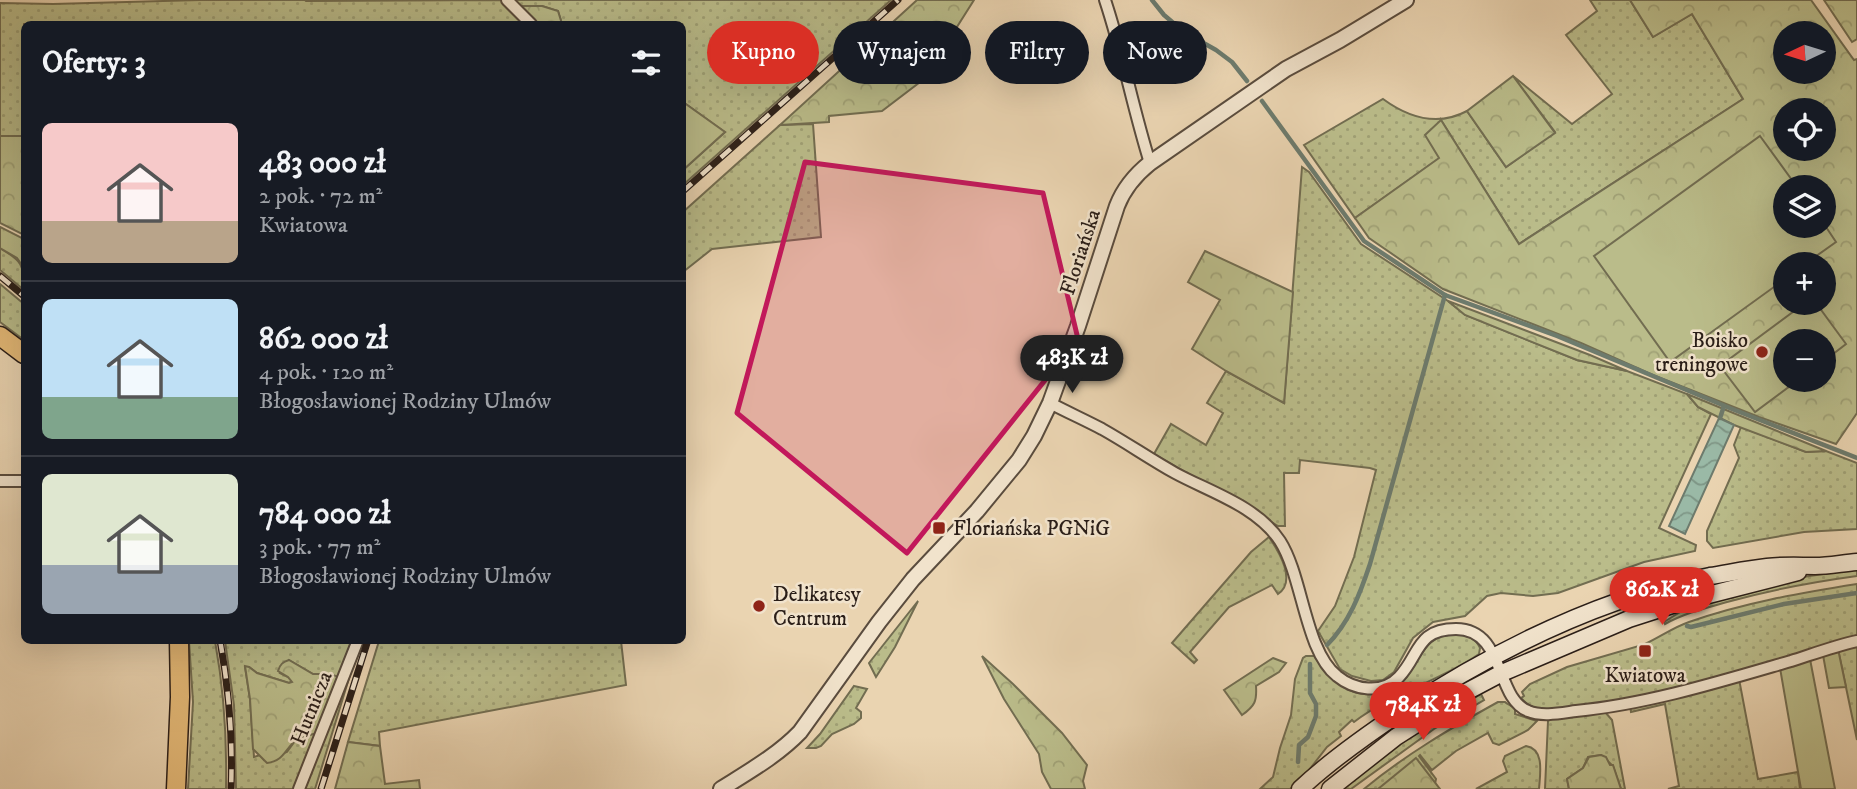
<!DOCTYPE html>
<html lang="pl">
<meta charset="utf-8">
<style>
:root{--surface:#171b24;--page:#242831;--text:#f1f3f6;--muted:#9ea1a6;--line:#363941;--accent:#d93025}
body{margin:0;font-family:"IM FELL DW Pica",serif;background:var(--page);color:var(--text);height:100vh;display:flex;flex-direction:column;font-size:26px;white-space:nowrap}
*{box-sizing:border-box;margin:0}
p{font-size:23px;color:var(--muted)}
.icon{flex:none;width:38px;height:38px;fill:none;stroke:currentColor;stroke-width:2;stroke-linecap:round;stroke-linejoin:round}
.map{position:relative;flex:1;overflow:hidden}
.drawer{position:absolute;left:21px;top:21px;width:665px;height:623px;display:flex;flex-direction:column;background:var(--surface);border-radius:10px;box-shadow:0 7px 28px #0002}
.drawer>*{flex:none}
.banner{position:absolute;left:707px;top:21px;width:665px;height:63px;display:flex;gap:14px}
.needle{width:46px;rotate:266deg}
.controls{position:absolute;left:1773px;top:21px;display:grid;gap:14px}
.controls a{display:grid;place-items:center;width:63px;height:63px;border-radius:50%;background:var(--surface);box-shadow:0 7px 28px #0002;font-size:35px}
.price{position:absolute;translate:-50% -60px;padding:0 16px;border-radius:24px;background:var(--accent);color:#fff;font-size:23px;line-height:46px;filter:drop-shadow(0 2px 4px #0008)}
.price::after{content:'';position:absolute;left:50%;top:42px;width:21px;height:16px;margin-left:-10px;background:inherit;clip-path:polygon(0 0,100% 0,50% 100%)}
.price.current{background:#222;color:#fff}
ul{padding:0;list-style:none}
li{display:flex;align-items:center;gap:21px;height:175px;padding:0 21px}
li+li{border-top:2px solid var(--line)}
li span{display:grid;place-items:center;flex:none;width:196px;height:140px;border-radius:10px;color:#555}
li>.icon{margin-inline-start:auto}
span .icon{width:84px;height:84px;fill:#fffc;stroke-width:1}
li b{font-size:30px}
h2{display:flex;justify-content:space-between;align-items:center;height:84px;padding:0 21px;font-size:30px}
.pill{padding:0 24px;border-radius:32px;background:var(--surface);box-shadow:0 7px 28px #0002;font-size:24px;line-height:63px}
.pill.current{background:var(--accent);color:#fff}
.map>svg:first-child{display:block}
.grass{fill:url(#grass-dots);stroke:#726d51;stroke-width:2;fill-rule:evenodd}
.forest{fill:url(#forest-crowns);stroke:#726d51;stroke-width:2;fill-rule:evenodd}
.garden{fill:#babc8a;stroke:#726d51;stroke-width:2}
.water{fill:url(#water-waves);stroke:#6d7b6d;stroke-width:2}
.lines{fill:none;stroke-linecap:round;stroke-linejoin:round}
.stream{stroke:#6d7b6d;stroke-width:4.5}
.minor-casing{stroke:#5a4c3e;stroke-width:14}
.tertiary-casing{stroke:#5a4c3e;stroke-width:18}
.secondary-casing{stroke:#2a1e18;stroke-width:19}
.primary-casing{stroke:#2a1e18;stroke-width:21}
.minor{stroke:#f1e3cc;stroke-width:10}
.tertiary{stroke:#f1e3cc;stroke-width:14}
.secondary{stroke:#f1e3cc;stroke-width:16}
.primary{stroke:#e5ba78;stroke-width:18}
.rail-casing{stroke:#2a1e18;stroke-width:7}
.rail{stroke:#f1e3cc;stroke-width:4.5;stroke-dasharray:13;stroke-linecap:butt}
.marked{fill:#c2185b;fill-opacity:0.2;stroke:#c2185b;stroke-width:5;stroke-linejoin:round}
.poi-dot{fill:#8f2418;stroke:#f1e3cc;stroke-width:2.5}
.labels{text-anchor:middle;stroke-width:5;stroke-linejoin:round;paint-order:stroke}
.street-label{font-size:21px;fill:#2a1e18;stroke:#f1e3cc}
.poi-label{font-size:21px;fill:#2a1e18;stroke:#f1e3cc;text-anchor:start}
</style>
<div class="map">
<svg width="1857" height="789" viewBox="0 0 1857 789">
<defs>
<pattern id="grass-dots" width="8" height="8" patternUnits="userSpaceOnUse" patternTransform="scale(1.75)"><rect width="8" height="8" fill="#babc8a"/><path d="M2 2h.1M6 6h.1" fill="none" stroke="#a0a176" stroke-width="1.8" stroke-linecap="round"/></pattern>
<pattern id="forest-crowns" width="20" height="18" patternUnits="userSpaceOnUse" patternTransform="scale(1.75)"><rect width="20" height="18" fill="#babc8a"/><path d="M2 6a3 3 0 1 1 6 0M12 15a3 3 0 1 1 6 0" fill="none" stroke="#a0a176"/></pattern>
<pattern id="water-waves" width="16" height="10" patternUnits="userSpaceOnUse" patternTransform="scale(1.75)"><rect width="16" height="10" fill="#9ab9a6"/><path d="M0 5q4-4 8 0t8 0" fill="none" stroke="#7e9686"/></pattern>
</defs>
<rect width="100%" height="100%" fill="#ead4b1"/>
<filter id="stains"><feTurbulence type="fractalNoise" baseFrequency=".00286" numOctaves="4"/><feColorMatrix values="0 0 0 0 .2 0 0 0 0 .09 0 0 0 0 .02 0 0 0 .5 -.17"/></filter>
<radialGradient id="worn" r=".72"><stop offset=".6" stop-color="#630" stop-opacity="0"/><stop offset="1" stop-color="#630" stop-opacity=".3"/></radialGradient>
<g class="grass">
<polygon points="200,0 305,0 306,1 501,0 526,24 24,24 24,136 0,136 0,3 53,4"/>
<polygon points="510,0 891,0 683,185 683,170 725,132 683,102 682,24 562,24 558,11 542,6 522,6 539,24 536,24"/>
<path d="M1590,0H1630L1653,37L1692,14L1743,99L1519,244L1441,120L1440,158L1355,218L1304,145L1383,99C1409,118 1437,127 1467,111L1506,167L1555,132L1513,76L1572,124L1612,94L1566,35L1597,11Z"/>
<polygon points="813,124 821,237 712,249 683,272 683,212 780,125"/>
<polygon points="1302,167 1309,172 1361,244 1448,301 1465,315 1577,360 1627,371 1687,394 1698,407 1711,414 1659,528 1696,545 1695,551 1644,562 1558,593 1533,596 1501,593 1487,596 1465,616 1433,622 1413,638 1394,672 1383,680 1371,681 1352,676 1340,669 1318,631 1335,606 1354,557 1376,470 1370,468 1300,460 1299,473 1284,473 1285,526 1278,526 1238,502 1154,454 1171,424 1206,445 1223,413 1207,403 1226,371 1284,403"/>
<path d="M0,248C22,261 24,264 24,290L0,270Z"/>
<polygon points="0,284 24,304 24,340 0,322"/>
<polygon points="1741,427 1806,452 1826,451 1857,463 1857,529 1804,532 1713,548 1707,541 1707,531 1739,458 1734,445"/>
<path d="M1269,537C1279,552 1297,581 1278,594L1272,585L1229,607L1190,652L1197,660L1194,663L1172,643L1251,552Z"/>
<path d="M1857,569V576C1813,582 1770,590 1727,602C1706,608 1685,613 1665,624L1664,622L1690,606L1803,577Z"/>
<path d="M1857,584V637C1780,660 1703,684 1624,699C1597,705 1566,713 1539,709C1531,707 1526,704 1521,698L1524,696L1522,692L1530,684L1567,667L1642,645V655L1648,654L1645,644C1660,637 1674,627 1689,622C1743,603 1800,593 1857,584Z"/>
<polygon points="918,601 895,647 876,677 869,663"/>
<path d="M1458,634C1468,636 1476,638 1480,648L1479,654C1440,681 1392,693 1354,722L1352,720L1339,732L1341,736L1327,747L1302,779L1290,789H1260L1273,777L1280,748L1291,715L1295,679L1303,658L1306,656H1314C1330,679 1349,700 1380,693C1389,691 1397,687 1404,680C1423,658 1422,635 1458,634Z"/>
<path d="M189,641H215C224,690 227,739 226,789H188L193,702Z"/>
<path d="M225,641H354L296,789H236L234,705ZM289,660L313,674H330L303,737L295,741L287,752L264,760L260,755L254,757L250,699L245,667H249L257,673L289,683L292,681L288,677L280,673Z"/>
<polygon points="379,641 621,641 626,685 379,732 380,746 348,742"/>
<polygon points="1857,644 1857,740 1838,649"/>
<polygon points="358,649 315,789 301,789"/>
<polygon points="1739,679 1758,779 1798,772 1800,789 1668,789 1679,786 1665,704 1631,712 1630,706"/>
<polygon points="854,686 867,689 856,708 861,712 861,718 854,724 832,734 821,746 816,748 807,748 820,734"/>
<polygon points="1481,694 1484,700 1434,729 1351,789 1339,789 1397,745"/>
<path d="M1498,702H1505C1508,705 1512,705 1515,709V714L1537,721L1528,730L1499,745L1493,743L1488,733L1456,751L1432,770L1420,755L1419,756L1436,779L1435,784L1407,789H1364C1405,755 1451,728 1498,702Z"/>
<polygon points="1605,712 1612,720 1625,789 1621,789 1613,766 1601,755 1588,757 1583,768 1567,779 1569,789 1545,789 1548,721 1551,718"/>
<path d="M1526,746C1545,749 1540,774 1539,789H1476L1507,772L1503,761L1505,756Z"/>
</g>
<g class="forest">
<polygon points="917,0 974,0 924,79 882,111 829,116 829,122 780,125"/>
<path d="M1630,0H1811L1854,60L1857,59V413L1836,444L1759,417L1653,375L1581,343L1443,289L1369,238L1355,218L1439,158L1425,135L1441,120L1519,244L1743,99L1692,14L1653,37ZM1785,33H1824V72H1785ZM1785,110H1824V149H1785ZM1785,187H1824V226H1785ZM1785,264H1824V303H1785ZM1785,341H1824V380H1785Z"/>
<polygon points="1824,0 1857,0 1857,39 1852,42"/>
<polygon points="521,6 542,6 558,11 562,24 539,24"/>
<polygon points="1513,76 1555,133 1506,167 1467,111"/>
<polygon points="0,136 24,136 24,235 0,223"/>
<polygon points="0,227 24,239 24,268 17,258 0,248"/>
<polygon points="1205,251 1293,292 1284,403 1226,371 1192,349 1220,300 1188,282"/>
<polygon points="1448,301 1590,355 1627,371 1577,360 1465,315"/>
<polygon points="1687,394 1826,451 1806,452 1734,425 1698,407"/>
<polygon points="982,656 1013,684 1062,733 1087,765 1083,781 1085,789 1051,789 1042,772 1039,754 1004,699"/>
<path d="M1273,658L1286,663L1279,672L1256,686C1257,701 1255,706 1242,715L1224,690Z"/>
<path d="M289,660L313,674H330L339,677L317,733C310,735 300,737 294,742C284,751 283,761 267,763L253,749L250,699L245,666L249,667L257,673L289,683L292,682L288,677L278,671C280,664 283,662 289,660Z"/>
<polygon points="348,742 380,746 385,784 419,780 420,789 335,789"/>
<polygon points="1601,755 1606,757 1610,765 1613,765 1621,789 1569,789 1567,779 1583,768 1589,757"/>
<polygon points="1416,758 1440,789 1378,789"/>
</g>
<g class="garden">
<polygon points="683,102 725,132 683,170"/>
<polygon points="1760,136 1797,187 1785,187 1785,226 1824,226 1824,224 1836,242 1805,264 1785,264 1785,279 1670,362 1594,256"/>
<polygon points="1805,303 1816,303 1846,344 1824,361 1824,341 1785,341 1785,380 1798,380 1755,412 1720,366"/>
<polygon points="1838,649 1846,687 1829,688 1823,655"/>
<polygon points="1810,659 1835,789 1801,789 1780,668"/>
</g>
<polygon class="water" points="1719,418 1734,425 1685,534 1669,526"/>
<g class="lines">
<g class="stream">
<polyline points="1152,0 1164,15 1184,32 1216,50 1232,62 1247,81"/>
<polyline points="1262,101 1364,241 1445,295 1557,336 1732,409 1857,458"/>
<polyline points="1720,418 1724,406"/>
<polyline points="1687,626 1691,627 1784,604 1857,593"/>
<path d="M1327,645C1349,623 1360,594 1370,564L1445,295"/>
<polyline points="1298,762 1299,745 1308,737 1316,716 1316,704 1310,693 1310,664"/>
</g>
<defs>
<g id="minor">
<polyline points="507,0 531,24"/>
<path d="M1105,0C1123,54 1133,109 1150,163"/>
<path d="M1050,403C1067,412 1085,420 1102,429C1127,443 1150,459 1175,473C1210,492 1257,506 1280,541C1303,577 1305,651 1337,676C1354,690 1382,695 1399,677C1420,655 1416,629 1456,629C1505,629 1495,698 1528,711C1542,717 1561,713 1576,711C1648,704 1722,681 1791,661C1813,654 1835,646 1857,641"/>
<polyline points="0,481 24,481"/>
<polyline points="299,789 358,640"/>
</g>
<path id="tertiary" d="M721,789C748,772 778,755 800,732L879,622L913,579L977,511L1019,460L1034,436L1050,403L1078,326L1117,206C1124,188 1135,175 1150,163L1286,69L1340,40L1406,0"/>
<g id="secondary">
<path d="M1300,789C1331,760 1365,736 1401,712C1494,651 1599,598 1710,576C1729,573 1748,569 1767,567C1783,565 1799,566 1815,566C1829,566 1843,563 1857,562"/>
<polyline points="1330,789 1396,737 1468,691 1502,673 1629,619 1685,601 1798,572"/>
</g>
<g id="primary">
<polyline points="0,336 24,354"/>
<polyline points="176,789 180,697 179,640"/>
</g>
</defs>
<use href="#minor" class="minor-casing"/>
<use href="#tertiary" class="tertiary-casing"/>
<use href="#secondary" class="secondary-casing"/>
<use href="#primary" class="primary-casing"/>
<use href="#minor" class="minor"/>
<use href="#tertiary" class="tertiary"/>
<use href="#secondary" class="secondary"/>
<use href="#primary" class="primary"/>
<defs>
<g id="rail">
<polyline points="682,192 898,0"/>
<polyline points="0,276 24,296"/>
<path d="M220,640C229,690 233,739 231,789"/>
<polyline points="321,789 368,640"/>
</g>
</defs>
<use href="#rail" class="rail-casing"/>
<use href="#rail" class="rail"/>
</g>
<path class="marked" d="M805,162L1043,193L1078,339L907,553L737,413Z"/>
<g class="poi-dot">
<circle cx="1762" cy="352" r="7"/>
<rect x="932" y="521" width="14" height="14" rx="3.5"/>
<circle cx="759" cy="606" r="7"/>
<rect x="1638" y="644" width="14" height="14" rx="3.5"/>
</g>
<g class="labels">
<g class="street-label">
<text transform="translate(1080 252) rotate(-72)" y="7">Floriańska</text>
<text transform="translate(311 708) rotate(-68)" y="7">Hutnicza</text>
</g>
<g class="poi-label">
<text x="1748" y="347" text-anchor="end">Boisko<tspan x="1748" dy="24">treningowe</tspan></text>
<text x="953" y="535">Floriańska PGNiG</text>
<text x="773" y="601">Delikatesy<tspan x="773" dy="24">Centrum</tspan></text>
<text x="1645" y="682" text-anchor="middle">Kwiatowa</text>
</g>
</g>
<rect width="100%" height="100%" filter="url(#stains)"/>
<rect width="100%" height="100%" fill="url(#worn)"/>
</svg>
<div class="controls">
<a><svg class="needle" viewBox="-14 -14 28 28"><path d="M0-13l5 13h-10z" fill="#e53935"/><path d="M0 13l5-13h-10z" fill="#9ea1a6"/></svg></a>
<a><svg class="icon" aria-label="locate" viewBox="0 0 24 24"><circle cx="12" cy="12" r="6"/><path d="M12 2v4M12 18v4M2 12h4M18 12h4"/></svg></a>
<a><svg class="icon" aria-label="layers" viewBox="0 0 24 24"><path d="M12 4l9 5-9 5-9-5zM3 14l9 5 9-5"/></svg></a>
<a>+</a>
<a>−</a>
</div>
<b class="price current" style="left:1072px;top:395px">483K zł</b>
<b class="price" style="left:1662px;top:627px">862K zł</b>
<b class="price" style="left:1423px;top:742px">784K zł</b>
<div class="banner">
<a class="pill current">Kupno</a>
<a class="pill">Wynajem</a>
<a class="pill">Filtry</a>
<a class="pill">Nowe</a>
</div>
<section class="drawer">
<h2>Oferty: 3<svg class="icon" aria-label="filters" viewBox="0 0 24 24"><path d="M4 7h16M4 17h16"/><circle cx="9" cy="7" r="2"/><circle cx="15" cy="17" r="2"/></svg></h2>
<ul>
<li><span style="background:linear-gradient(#f6c9c9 70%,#b9a48a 0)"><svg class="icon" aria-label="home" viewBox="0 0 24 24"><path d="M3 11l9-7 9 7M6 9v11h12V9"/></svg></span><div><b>483 000 zł</b><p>2 pok. · 72 m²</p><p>Kwiatowa</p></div></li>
<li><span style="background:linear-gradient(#bfe0f5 70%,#7fa58c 0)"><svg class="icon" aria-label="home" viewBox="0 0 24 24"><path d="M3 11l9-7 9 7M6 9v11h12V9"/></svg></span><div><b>862 000 zł</b><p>4 pok. · 120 m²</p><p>Błogosławionej Rodziny Ulmów</p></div></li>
<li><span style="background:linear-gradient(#dfe7d0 65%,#9aa5b1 0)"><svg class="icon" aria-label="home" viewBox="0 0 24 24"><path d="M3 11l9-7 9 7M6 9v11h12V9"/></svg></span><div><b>784 000 zł</b><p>3 pok. · 77 m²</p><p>Błogosławionej Rodziny Ulmów</p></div></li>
</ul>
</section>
</div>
